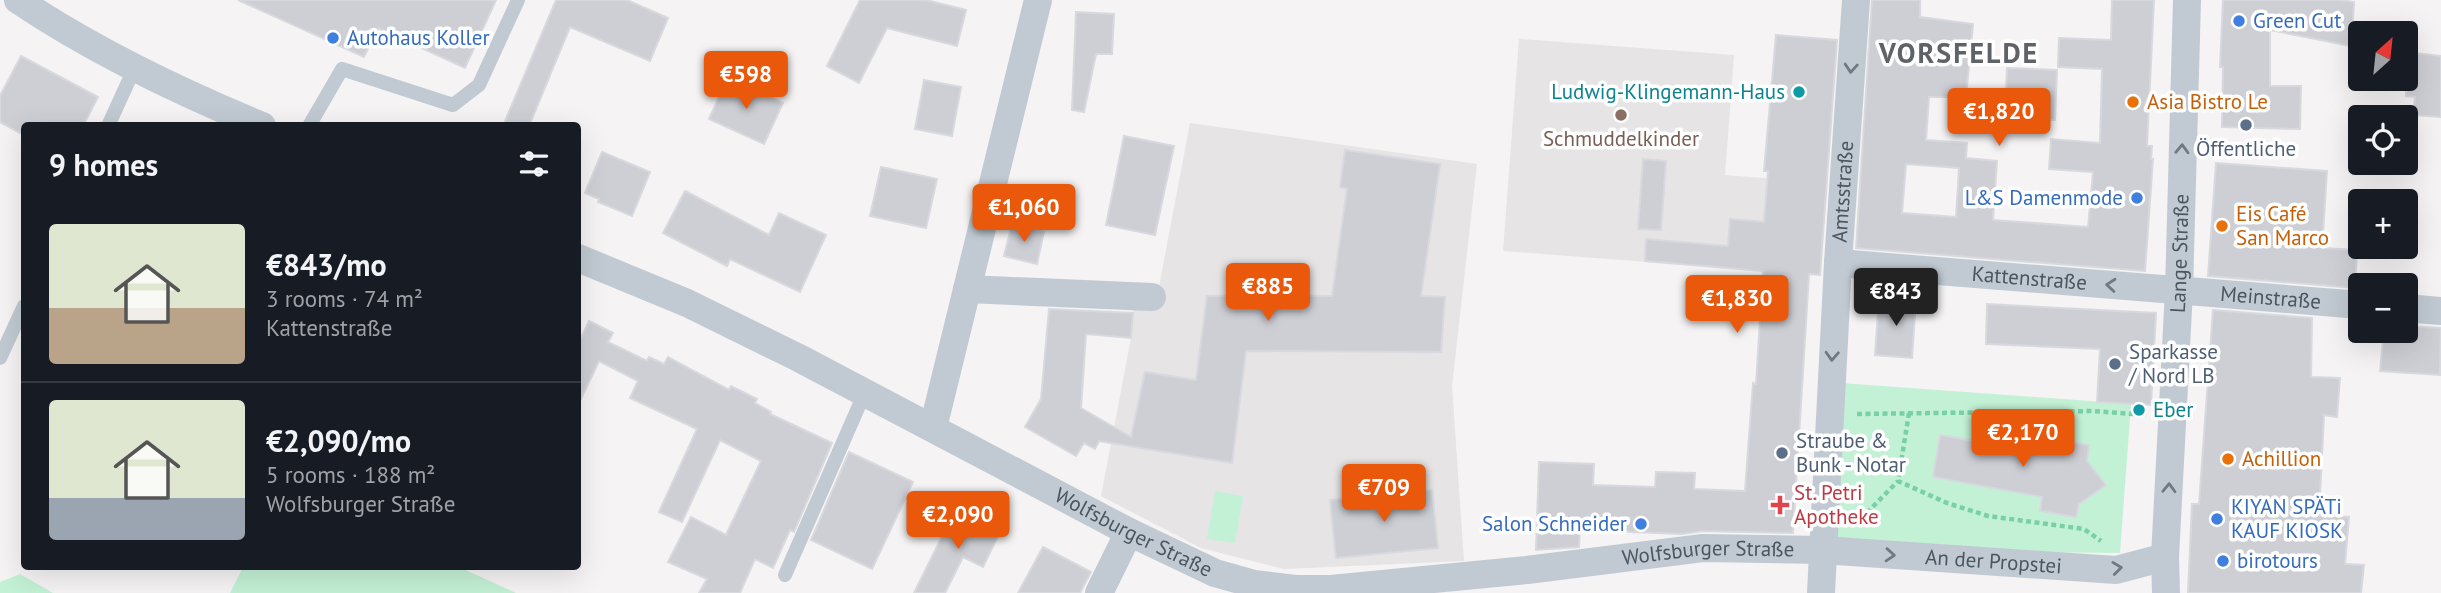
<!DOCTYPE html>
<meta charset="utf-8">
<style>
:root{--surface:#171b24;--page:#20242c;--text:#f1f3f6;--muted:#9ea1a6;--line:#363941;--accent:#ea580c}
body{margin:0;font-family:"PT Sans",sans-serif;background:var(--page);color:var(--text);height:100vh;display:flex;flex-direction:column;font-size:26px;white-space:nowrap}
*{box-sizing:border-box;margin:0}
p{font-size:23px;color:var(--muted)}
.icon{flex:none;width:38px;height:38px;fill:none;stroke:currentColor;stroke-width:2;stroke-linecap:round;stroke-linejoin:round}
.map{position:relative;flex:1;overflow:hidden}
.side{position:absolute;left:21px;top:122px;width:560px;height:448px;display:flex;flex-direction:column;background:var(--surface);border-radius:7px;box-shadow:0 7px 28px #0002}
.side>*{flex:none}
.needle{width:46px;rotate:27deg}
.controls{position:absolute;left:2348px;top:21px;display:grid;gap:14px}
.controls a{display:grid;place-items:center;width:70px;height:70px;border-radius:7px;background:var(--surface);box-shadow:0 7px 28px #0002;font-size:35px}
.price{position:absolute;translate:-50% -60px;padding:0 16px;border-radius:7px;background:var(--accent);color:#fff;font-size:23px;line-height:46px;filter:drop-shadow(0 2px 4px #0008)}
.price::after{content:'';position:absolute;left:50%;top:42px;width:21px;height:16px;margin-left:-10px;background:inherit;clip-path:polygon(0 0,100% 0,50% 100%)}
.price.active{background:#222;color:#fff}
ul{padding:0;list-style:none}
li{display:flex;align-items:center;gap:21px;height:175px;padding:0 28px}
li+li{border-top:2px solid var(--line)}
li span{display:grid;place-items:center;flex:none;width:196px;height:140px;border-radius:7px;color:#555}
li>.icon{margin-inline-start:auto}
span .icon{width:84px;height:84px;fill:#fffc;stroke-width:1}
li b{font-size:30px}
h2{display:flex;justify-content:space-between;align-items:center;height:84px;padding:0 28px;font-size:30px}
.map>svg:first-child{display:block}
.education{fill:#e6e4e5}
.green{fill:#c3f1d5}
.building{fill:#cdcfd5;stroke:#d7d9de;stroke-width:2;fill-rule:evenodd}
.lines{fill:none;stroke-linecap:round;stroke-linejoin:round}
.path{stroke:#7ad0a6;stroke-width:4.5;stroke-dasharray:5 3.5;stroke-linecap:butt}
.service{stroke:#c1cad2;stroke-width:14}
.minor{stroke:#c1cad2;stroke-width:28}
.oneway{stroke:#6e7983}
.shop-dot{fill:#3f7fe0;stroke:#fff;stroke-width:2.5}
.culture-dot{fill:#0f9aa8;stroke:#fff;stroke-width:2.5}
.food-dot{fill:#e8710a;stroke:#fff;stroke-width:2.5}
.education-dot{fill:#8d6e63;stroke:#fff;stroke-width:2.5}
.service-dot{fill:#5c6f8a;stroke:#fff;stroke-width:2.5}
.health-dot{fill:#e0444e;stroke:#fff;stroke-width:2.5}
.labels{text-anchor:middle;stroke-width:7;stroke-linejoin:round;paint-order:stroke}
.shop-label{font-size:21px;fill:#366cbe;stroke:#fff;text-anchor:start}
.culture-label{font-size:21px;fill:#0d838f;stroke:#fff;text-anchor:end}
.food-label{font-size:21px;fill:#c56008;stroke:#fff;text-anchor:start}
.education-label{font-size:21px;fill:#785e54;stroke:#fff}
.service-label{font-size:21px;fill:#4e5e75;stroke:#fff;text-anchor:start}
.street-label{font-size:21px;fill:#4a5661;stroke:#fff}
.health-label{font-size:21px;fill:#be3a42;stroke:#fff;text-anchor:start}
.district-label{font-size:28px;font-weight:bold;letter-spacing:2px;fill:#5f6368;stroke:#fff}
</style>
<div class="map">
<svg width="2441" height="593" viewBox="0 0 2441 593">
<rect width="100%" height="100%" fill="#f5f3f3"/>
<g class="education">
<polygon points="1519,39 1734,55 1725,175 1827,183 1820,275 1503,251"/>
<polygon points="1190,123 1477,164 1452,386 1464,561 1284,569 1201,548 1101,496 1131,338 1133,307 1155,308"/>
</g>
<g class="green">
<polygon points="1827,382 2131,404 2120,553 1822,550"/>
<polygon points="1215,491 1243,496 1235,543 1207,539"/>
<polygon points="243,567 459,567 516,593 230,593"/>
<polygon points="20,574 53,593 0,593 0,582"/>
</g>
<g class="building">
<polygon points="238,0 496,0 465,68 378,28 364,57"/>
<polygon points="556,0 627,0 668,18 650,61 570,27 529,126 503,126"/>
<polygon points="860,0 926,0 966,10 957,46 887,28 859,83 827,66"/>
<path d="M1872,0H1920V17L1973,24L1966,97H1929L1926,140L1967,143L1966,158L1997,161L1993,220L2088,227L2093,172L2049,169L2051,139L2100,143L2102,69L2058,67L2059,38L2111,40L2112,0H2154L2147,146H2152L2151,159H2153L2145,271L1856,248ZM1906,164L1959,168L1956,217L1902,213Z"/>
<polygon points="2223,0 2340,0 2354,2 2351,46 2270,30 2270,86 2301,86 2300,129 2222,127 2223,67 2220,67"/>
<polygon points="1076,12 1114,14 1112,54 1096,54 1084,112 1072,110"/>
<polygon points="1776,35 1837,40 1820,275 1809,274 1793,533 1703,531 1682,534 1580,530 1579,547 1536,550 1539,462 1594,464 1593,485 1655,487 1656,472 1695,473 1694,489 1745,491 1753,383 1756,384 1763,271 1645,261 1646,239 1728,246 1730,219 1764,222 1768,171 1764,171"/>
<polygon points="2406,52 2441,56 2441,117 2413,115 2415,97 2406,96"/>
<polygon points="21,56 98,97 83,126 24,126 22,134 0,122 0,96"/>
<polygon points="2007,68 2057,70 2055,120 2005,119"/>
<polygon points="728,77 783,103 764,144 709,119"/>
<polygon points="924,80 961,87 952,136 915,129"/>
<polygon points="1124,136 1174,146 1155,235 1106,225"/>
<polygon points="1345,150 1440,164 1421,296 1445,297 1441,352 1246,351 1232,463 1099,441 1095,449 1084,443 1076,456 1025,427 1041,399 1049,309 1133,313 1131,338 1086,334 1081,408 1131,437 1145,372 1196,380 1207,296 1332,296 1347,189 1340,187"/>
<polygon points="602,152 650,172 632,216 598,202 599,199 585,193"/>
<polygon points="1643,159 1666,161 1661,230 1638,229"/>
<polygon points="2216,163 2327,171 2322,248 2357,250 2355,288 2208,276"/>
<polygon points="881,167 937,179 926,228 870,216"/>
<polygon points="685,191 769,235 779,213 826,235 800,292 730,259 727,266 663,233"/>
<polygon points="1012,224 1044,232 1037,264 1004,256"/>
<polygon points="1879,298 1916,300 1912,358 1875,355"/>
<polygon points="1987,304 2156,313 2151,405 2097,402 2100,349 1986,344"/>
<polygon points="2213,310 2312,318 2311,377 2340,378 2337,417 2324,415 2319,515 2349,517 2345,564 2364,565 2361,593 2188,593 2192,504 2199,504"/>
<polygon points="589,321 613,333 608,342 647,361 649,357 664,364 668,357 729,390 731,386 757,399 755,403 771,412 770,414 832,443 794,532 790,530 773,568 755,559 740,593 699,593 707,579 668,562 691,517 726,535 761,461 720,440 682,522 659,512 697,429 630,398 638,381 599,361 578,405 578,344"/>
<polygon points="2406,326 2441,328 2440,375 2380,371 2384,331 2406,331"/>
<polygon points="2024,433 2089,445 2087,461 2106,485 2079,504 2076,517 2040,511 2042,497 1933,477 1940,435 2021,449"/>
<polygon points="849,452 913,482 872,569 811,540"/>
<polygon points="1432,490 1438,548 1336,558 1330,500"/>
<polygon points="956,508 1001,530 983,567 963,557 945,593 914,593"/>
<polygon points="1043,547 1091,572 1080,593 1018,593"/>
</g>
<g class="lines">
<g class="path">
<polyline points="1909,413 1898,481 1947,503 1988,516 2084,529 2101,541"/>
<polyline points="1857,414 2093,411 2146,415"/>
<polyline points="1855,525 1898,481"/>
</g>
<g class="service">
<polyline points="108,126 135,67"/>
<polyline points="309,126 342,69 453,105 479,85 518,0"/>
<polyline points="0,358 24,306"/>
<polyline points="785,575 865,392"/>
</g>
<g class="minor">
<path d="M18,0C92,50 180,92 262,126"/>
<path id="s1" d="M578,258L687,303L797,357L1129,532L1215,573L1254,584L1295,589H1331L1527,570L1703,548L1822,550L2116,570L2165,557"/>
<path id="s2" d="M1838,263L2361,305"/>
<polyline points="967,289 1152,297"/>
<polyline points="2406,308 2441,311"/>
<polyline points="933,428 1038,0"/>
<polyline points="1099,593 1129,532"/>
<path id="s3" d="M1821,593L1838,263L1856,0"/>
<path id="s4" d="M2166,593L2165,557L2179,290L2187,0"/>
</g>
</g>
<defs><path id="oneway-chevron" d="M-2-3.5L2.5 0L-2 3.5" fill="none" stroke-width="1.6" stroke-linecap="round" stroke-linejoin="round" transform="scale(1.75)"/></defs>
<g class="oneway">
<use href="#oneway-chevron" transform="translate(1851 68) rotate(94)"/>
<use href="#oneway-chevron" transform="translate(2182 149) rotate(-88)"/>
<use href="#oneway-chevron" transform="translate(2111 285) rotate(-175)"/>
<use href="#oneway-chevron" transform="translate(1832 356) rotate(93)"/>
<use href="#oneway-chevron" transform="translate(2169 488) rotate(-88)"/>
<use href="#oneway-chevron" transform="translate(1890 555) rotate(4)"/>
<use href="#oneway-chevron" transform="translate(2117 568) rotate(-7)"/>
</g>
<g class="shop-dot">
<circle cx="2239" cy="21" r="7"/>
<circle cx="333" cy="38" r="7"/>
<circle cx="2137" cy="198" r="7"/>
<circle cx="2217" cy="519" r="7"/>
<circle cx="1641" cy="524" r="7"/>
<circle cx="2223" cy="561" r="7"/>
</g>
<g class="culture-dot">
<circle cx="1799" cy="92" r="7"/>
<circle cx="2139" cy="410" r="7"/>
</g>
<g class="food-dot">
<circle cx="2133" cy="102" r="7"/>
<circle cx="2222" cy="226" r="7"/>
<circle cx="2228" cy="459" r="7"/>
</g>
<circle class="education-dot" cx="1621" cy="115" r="7"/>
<g class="service-dot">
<circle cx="2246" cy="125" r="7"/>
<circle cx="2115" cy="364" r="7"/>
<circle cx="1782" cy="453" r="7"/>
</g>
<path class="health-dot" d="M1776.5 494.5h7v7h7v7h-7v7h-7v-7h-7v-7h7z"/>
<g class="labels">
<g class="shop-label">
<text x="2253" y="28">Green Cut</text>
<text x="347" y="45">Autohaus Koller</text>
<text x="2123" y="205" text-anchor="end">L&amp;S Damenmode</text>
<text x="2231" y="514">KIYAN SPÄTi<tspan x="2231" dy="24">KAUF KIOSK</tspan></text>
<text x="1627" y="531" text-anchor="end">Salon Schneider</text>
<text x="2237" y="568">birotours</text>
</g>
<g class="culture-label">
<text x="1785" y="99">Ludwig-Klingemann-Haus</text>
<text x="2153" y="417" text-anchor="start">Eber</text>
</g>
<g class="food-label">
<text x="2147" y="109">Asia Bistro Le</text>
<text x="2236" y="221">Eis Café<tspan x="2236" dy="24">San Marco</tspan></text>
<text x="2242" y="466">Achillion</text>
</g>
<g class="education-label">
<text x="1621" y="146">Schmuddelkinder</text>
</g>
<g class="service-label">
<text x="2246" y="156" text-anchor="middle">Öffentliche</text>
<text x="2129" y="359">Sparkasse<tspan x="2129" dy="24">/ Nord LB</tspan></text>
<text x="1796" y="448">Straube &amp;<tspan x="1796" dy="24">Bunk - Notar</tspan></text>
</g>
<g class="street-label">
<text dy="7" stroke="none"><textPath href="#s3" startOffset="402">Amtsstraße</textPath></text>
<text dy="7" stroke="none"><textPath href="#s4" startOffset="340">Lange Straße</textPath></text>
<text dy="7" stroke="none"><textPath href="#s2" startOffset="192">Kattenstraße</textPath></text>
<text dy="7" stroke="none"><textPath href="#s2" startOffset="434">Meinstraße</textPath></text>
<text dy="7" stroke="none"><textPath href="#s1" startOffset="620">Wolfsburger Straße</textPath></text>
<text dy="7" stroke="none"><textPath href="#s1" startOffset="1208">Wolfsburger Straße</textPath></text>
<text dy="7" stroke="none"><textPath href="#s1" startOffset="1494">An der Propstei</textPath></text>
</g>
<g class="health-label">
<text x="1794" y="500">St. Petri<tspan x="1794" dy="24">Apotheke</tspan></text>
</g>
<g class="district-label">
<text x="1959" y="63">VORSFELDE</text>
</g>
</g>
</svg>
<div class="controls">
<a><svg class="needle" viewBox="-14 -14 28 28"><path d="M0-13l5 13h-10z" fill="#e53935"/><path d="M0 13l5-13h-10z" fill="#9ea1a6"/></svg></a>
<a><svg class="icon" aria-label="locate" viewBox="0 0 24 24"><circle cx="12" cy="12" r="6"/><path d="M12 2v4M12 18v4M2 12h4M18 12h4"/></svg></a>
<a>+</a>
<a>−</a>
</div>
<b class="price" style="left:746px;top:111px">€598</b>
<b class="price" style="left:1999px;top:148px">€1,820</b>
<b class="price" style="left:1024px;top:244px">€1,060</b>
<b class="price" style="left:1268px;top:323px">€885</b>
<b class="price active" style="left:1896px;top:328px">€843</b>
<b class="price" style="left:1737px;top:335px">€1,830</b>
<b class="price" style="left:2023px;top:469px">€2,170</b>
<b class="price" style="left:1384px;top:524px">€709</b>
<b class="price" style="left:958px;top:551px">€2,090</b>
<section class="side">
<h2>9 homes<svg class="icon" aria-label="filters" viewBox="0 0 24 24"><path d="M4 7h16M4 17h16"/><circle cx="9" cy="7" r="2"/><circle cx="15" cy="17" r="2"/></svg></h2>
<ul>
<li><span style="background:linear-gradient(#dfe7d0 60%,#b9a48a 0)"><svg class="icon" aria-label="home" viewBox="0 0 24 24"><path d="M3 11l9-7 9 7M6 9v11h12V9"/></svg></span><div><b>€843/mo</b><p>3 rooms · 74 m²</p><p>Kattenstraße</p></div></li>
<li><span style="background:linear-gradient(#dfe7d0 70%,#9aa5b1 0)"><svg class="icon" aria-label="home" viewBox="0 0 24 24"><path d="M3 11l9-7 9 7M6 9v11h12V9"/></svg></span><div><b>€2,090/mo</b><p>5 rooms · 188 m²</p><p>Wolfsburger Straße</p></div></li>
</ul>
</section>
</div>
